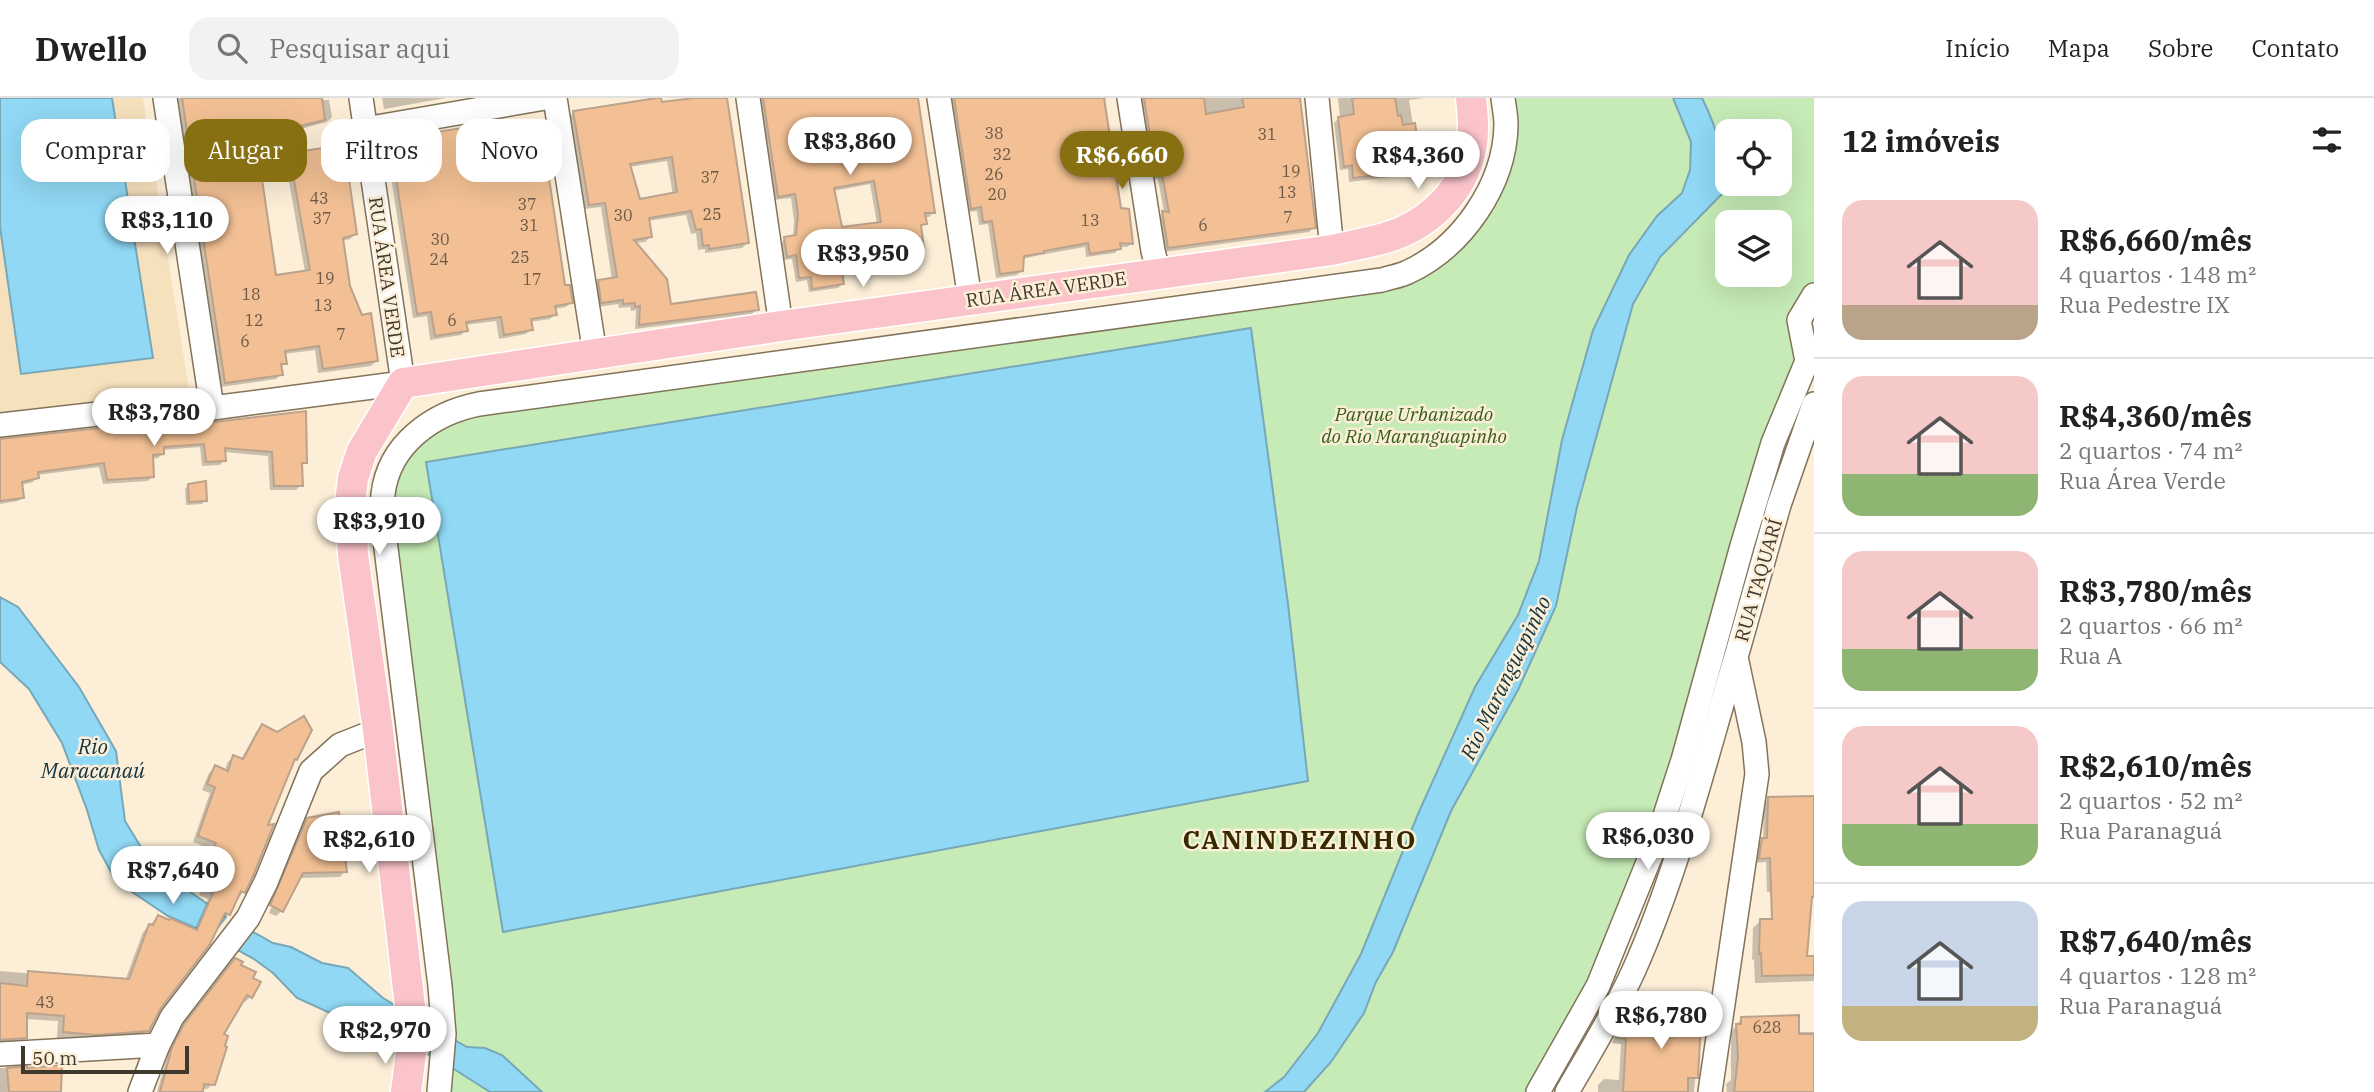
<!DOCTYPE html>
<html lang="pt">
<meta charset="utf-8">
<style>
:root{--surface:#fff;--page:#f2f2f2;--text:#222;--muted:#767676;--line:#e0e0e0;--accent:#867011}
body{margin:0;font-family:"IBM Plex Serif",serif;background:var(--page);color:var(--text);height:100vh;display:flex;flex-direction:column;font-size:26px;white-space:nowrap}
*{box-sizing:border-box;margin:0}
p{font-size:23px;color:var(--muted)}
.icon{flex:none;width:38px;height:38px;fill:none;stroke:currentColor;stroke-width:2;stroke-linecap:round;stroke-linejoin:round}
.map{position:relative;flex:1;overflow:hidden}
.drawer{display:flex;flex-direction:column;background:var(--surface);width:560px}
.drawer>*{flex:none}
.top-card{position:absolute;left:21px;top:21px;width:665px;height:63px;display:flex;gap:14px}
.controls{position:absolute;left:1715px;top:21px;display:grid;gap:14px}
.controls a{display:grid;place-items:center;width:77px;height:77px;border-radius:14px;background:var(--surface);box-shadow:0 7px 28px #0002;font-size:35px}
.scale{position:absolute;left:21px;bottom:18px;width:168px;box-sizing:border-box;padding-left:7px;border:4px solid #3f382d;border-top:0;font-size:19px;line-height:24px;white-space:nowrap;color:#3f382d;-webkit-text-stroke:5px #fceed7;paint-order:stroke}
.price{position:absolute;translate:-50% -60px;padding:0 16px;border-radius:24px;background:#fff;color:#222;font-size:23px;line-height:46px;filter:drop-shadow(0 2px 4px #0008)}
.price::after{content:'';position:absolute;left:50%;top:42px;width:21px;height:16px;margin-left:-10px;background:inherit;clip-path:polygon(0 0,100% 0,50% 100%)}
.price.selected{background:var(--accent);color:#fff}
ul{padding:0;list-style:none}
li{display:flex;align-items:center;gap:21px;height:175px;padding:0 28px}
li+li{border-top:2px solid var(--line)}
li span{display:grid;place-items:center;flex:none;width:196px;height:140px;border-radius:21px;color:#555}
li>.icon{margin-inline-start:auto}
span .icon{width:84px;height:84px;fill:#fffc;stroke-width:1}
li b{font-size:30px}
h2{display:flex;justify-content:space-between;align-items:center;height:84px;padding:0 28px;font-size:30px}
.pill{padding:0 24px;border-radius:21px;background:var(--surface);box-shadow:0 7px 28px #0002;font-size:24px;line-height:63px}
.pill.selected{background:var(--accent);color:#fff}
header{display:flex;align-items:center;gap:42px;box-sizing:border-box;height:98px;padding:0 35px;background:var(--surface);border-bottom:2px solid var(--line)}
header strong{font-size:33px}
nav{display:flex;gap:38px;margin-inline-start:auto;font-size:24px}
.search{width:490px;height:63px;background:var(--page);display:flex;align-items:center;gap:18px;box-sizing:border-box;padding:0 24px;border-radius:21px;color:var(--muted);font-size:26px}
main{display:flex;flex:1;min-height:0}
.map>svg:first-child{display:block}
.built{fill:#f6e1bd}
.green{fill:#c6ebb6;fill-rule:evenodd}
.water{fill:#90d8f4;stroke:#78a8b8;stroke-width:2}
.shadow{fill:#0003;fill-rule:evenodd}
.building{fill:#f2c094;stroke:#bba28c;stroke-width:2;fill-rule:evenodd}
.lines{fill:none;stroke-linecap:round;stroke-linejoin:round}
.minor-casing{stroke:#827359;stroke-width:26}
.major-casing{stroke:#fff;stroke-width:33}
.minor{stroke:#fff;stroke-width:23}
.major{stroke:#fbc4ca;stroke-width:30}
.labels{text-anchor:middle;stroke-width:5;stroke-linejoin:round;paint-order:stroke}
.number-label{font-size:16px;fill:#6c5a47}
.street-label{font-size:19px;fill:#3f382d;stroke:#fceed7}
.park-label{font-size:19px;font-style:italic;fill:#34601a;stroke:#fceed7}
.water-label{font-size:21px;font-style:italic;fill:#123440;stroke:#fceed7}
.district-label{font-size:26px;font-weight:bold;letter-spacing:2px;fill:#342a00;stroke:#fceed7}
</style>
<header>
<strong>Dwello</strong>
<div class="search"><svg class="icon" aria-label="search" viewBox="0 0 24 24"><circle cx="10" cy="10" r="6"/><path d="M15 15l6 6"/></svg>Pesquisar aqui</div>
<nav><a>Início</a><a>Mapa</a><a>Sobre</a><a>Contato</a></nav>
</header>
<main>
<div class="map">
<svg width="1814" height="994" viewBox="0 0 1814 994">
<rect width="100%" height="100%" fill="#fceed7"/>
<polygon class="built" points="0,0 143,0 189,293 0,318"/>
<g class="green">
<path d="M1503,0H1673L1691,44L1690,72L1682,95L1657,118L1593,232L1562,342L1539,463L1518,517L1475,589L1418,716L1361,856L1318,935L1283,979L1265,994H542L502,957L485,950L467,949L444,936L384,434L391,368L439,318L1407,175L1489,95ZM1250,230L1288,506L1308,682L426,365Z"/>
<path d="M1702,0H1814V197L1807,263L1657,742L1538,994H1304L1331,964L1364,915L1376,884L1393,853L1451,713L1518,592L1556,508L1577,409L1633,206L1660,159L1722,96C1725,59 1719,34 1702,0ZM1727,33H1780V86H1727ZM1727,124H1780V177H1727Z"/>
<polygon points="443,964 490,994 438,994"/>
</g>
<g class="water">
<polygon points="0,0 112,0 153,260 21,276 0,129"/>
<path d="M1673,0H1702C1719,34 1725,59 1722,96L1660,159L1633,206L1577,409L1556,508L1518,592L1451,713L1393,854L1376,884L1364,915L1331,964L1304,994H1265L1284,979L1318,935L1361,856L1418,716L1475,589L1518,517L1539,463L1562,342L1593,232L1629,157L1657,118L1682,95L1690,72L1691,44Z"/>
<polygon points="1251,230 1288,506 1308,683 503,834 426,364"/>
<polygon points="0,499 18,509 79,589 116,653 125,723 152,767 226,819 212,837 168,818 116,783 99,752 87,712 62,645 29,591 0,564"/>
<polygon points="248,831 273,845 291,849 322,865 348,870 383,900 444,936 467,949 485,950 502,957 542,994 490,994 443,964 366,924 328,914 297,900 273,875 254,861 234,850"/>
</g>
<g class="shadow">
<polygon points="176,0 329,2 332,19 327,24 255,43 275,179 305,174 285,61 290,57 355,136 350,141 342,143 349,188 376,263 371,268 318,275 315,252 284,256 285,265 280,270 281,276 276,281 221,289"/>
<polygon points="382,0 446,0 384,11"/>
<path d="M697,0H725L747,145L742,150L705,155V151L698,152L696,135L691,136L686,117L648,123L650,139L645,144L635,145L670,208L757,211L752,216L635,231L636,212L631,213L630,209L619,210L618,206L597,209L594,189L598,184L612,182L601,109L584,111L569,19L574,14L643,17ZM667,63L673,97L639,103L629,69Z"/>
<path d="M759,0H916L933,115L929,119H924L925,125L920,130L923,149L918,154L884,159L882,147L842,154L843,161L839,165L842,186L838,190L809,194L807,182L796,184L792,161L783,162L781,145L785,140L793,139L794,122L791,100L774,102ZM870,86L877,126L840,132L833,93Z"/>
<polygon points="950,0 1107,0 1103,3 1119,112 1132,145 1127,149 1119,149 1115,155 1086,159 1085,149 1040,157 1022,161 1021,173 1017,177 996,180 988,126 979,127 977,113 967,114"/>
<polygon points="1139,0 1298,0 1314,129 1309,134 1164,154 1158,120 1164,114 1158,81 1152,80"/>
<polygon points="1338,0 1424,0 1409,2 1420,71 1416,76 1349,84 1348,71 1340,72 1334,25 1340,19"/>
<polygon points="437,35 563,189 571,204 566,209 554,211 555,216 550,221 530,224 531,231 526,236 499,241 496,223 465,227 466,232 461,237 430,242 427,218 413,220 386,47 391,42 432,40"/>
<polygon points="182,322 305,364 301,368 301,387 296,392 270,392 268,358 224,354 224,362 220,367 202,368 200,349 162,352 162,356 158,360 152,361 152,379 148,383 103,386 99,369 37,377 33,384 21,387 23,399 18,403 0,406 0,342"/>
<polygon points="189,387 205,402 202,406 186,407 185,391"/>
<polygon points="262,628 296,661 292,665 265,730 243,794 228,816 222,822 220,821 159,910 148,932 141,939 89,942 57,940 58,923 25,921 25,940 19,946 0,947 0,873 125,883 143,834 158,819 194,833 208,801 199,797 211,773 203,770 211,751 193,744 210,695 202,692 209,675 215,669 225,673 227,665 233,659 241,662 256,634"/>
<polygon points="1814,700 1814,797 1767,794 1766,764 1755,765 1757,747 1763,741 1764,705 1769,701"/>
<polygon points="307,724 345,773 340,779 299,780 282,813 276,818 269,815"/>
<polygon points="1772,819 1805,859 1814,859 1814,883 1755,885 1754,861 1752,862 1753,830 1760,823 1769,822"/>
<polygon points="230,867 239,868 250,899 245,904 242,902 222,937 213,986 207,991 201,990 201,994 157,994 168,956 179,934"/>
<polygon points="1644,913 1699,923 1694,994 1598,994 1598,987 1604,981 1619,982 1621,946 1612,945 1620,928 1626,922 1638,923 1638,919"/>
<polygon points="1741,921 1798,934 1814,934 1814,994 1727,994 1726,986 1731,982 1731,934"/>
<polygon points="0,970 26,970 61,994 0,994"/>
</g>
<g class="building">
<polygon points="182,0 322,0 325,22 275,34 275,37 256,40 276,177 310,172 289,55 344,47 357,136 343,140 350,188 362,217 371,215 378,263 323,271 319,248 285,253 287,266 281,266 283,277 225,285"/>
<path d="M657,0H661L662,4L694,0H727L749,145L709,151V147L703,148L701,131L696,132L691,113L649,120L652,139L634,142L667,181L671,206L756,194L759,212L639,227L640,208L635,209V205L623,206V202L601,205L598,182L617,179L605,105L589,107L573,13ZM672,59L677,94L640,101L630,66Z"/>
<path d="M763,0H918L935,115H925L927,126L921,127L924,150L888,155L886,144L844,151L845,162H840L844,186L812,191L811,179L799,180L796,157L787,159L784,139L796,137L798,116L795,96L778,99ZM874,83L881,124L842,129L834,90Z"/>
<polygon points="954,0 1104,0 1121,110 1129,111 1133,146 1120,145 1121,151 1090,156 1088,145 1044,153 1044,155 1024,158 1023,173 1000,176 992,123 983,124 981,109 971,111"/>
<polygon points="1144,0 1204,0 1206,16 1244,9 1242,0 1300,0 1316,130 1168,150 1162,113 1169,114 1162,76 1156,76"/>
<polygon points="1352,0 1395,0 1398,18 1401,17 1403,27 1415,25 1422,72 1353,80 1352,67 1344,69 1338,19 1354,16"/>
<polygon points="541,26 565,187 570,187 573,205 555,208 557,217 531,221 533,232 504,237 501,219 466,224 468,233 435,238 431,214 417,216 390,41 415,37 437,38 436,34 475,28 510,31"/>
<polygon points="306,313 307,365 302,365 303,388 274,388 272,354 225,350 226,363 206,364 204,346 164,349 164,356 153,357 154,379 107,382 104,365 38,374 39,380 22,384 24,400 0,403 0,341 182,321 195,320 214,324"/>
<polygon points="206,383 207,403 189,404 188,386"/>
<polygon points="304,618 312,632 297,662 295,661 268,727 274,726 253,778 245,795 241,793 230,817 225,815 210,846 161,910 149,933 96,937 63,934 64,918 27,915 27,940 0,942 0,885 27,888 28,873 129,881 149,826 153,827 158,817 169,822 170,820 197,832 213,795 204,791 216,767 208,763 216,745 198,738 215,689 207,686 215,667 228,673 233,657 243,661 262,626 277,634"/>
<polygon points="1814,698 1814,799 1812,799 1807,858 1814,858 1814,877 1762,878 1761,855 1759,856 1760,821 1772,821 1770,760 1759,761 1762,740 1767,740 1768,699"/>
<polygon points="339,714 347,774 303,775 283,814 270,807 307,720"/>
<polygon points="235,860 243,864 241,867 256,874 253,880 261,884 252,900 247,897 224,936 228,938 225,948 227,949 215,987 204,986 203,994 160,994 172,949 184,926"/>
<polygon points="1643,911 1698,912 1701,923 1698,980 1688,980 1688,994 1623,994 1626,941 1616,940 1626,920 1643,922"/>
<polygon points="1799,917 1799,936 1814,936 1814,994 1734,994 1738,959 1736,926 1741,926 1741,919"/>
<polygon points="62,967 61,994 9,994 7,970 27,968 27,970"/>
</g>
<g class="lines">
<defs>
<g id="minor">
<polyline points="165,0 212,310"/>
<polyline points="555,0 595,256"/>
<polyline points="748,0 781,228"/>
<polyline points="939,0 970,201"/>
<polyline points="1129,0 1153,153 1159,176"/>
<polyline points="1317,0 1332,152"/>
<polyline points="365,31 545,0"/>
<polyline points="0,327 195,305 212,310 403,285 361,0"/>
<polyline points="0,956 158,947"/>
<polyline points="140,994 158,947 172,919 248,820 266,784 311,673 340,647 378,632"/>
<path d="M439,994L444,936L440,888L384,434C384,422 382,408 383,396C389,346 433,315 479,306L1382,182C1391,179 1400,178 1408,174C1462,149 1505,87 1506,27C1506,18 1504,9 1503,0"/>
<polyline points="1538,994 1598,888 1657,742 1683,662 1742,448 1773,345 1807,263 1799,222 1814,197"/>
<path d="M1567,994C1590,954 1615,914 1634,872C1678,773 1704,665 1735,562"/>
<polyline points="1710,994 1757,676 1754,644 1736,559 1779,407 1814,306"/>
</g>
<path id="major" d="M406,994L412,948L411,917L378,632L353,457L350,405L353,380L362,353L403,285L781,228L1332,152C1349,148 1368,145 1385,140C1424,129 1458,99 1469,60C1475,41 1473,19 1471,0"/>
</defs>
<use href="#minor" class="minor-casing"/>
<use href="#major" class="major-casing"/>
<use href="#minor" class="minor"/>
<use href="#major" class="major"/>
</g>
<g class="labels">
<g class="number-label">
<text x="994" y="41">38</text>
<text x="1267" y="42">31</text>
<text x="1002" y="62">32</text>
<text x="1291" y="79">19</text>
<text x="994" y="82">26</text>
<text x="710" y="85">37</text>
<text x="1287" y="100">13</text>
<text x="997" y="102">20</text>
<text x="319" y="106">43</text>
<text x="527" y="112">37</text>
<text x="712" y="122">25</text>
<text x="623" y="123">30</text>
<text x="1288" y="125">7</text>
<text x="322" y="126">37</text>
<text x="1090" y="128">13</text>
<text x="529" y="133">31</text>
<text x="1203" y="133">6</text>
<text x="440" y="147">30</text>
<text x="520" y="165">25</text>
<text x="439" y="167">24</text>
<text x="325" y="186">19</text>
<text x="532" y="187">17</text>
<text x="251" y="202">18</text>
<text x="323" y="213">13</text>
<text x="254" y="228">12</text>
<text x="452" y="228">6</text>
<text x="341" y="242">7</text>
<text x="245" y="249">6</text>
<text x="45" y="910">43</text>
<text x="1767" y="935">628</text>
</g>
<g class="street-label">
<text transform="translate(387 179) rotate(82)" y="7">RUA ÁREA VERDE</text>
<text transform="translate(1046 191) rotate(-8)" y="7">RUA ÁREA VERDE</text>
<text transform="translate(1758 482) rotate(-74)" y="7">RUA TAQUARÍ</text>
</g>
<g class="park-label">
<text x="1414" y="323">Parque Urbanizado<tspan x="1414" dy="22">do Rio Maranguapinho</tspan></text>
</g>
<g class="water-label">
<text transform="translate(1506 580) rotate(-64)" y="7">Rio Maranguapinho</text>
<text x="93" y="656">Rio<tspan x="93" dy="24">Maracanaú</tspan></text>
</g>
<g class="district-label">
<text x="1300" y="751">CANINDEZINHO</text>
</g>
</g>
</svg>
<div class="controls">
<a><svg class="icon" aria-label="locate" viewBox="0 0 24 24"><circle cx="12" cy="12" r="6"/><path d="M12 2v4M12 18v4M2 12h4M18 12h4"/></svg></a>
<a><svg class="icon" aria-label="layers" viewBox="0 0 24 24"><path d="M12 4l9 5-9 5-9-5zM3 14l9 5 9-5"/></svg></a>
</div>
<div class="scale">50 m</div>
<b class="price" style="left:850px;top:79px">R$3,860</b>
<b class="price selected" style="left:1122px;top:93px">R$6,660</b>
<b class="price" style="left:1418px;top:93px">R$4,360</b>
<b class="price" style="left:167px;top:158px">R$3,110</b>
<b class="price" style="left:863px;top:191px">R$3,950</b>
<b class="price" style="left:154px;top:350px">R$3,780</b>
<b class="price" style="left:379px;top:459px">R$3,910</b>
<b class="price" style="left:1648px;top:774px">R$6,030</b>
<b class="price" style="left:369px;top:777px">R$2,610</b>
<b class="price" style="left:173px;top:808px">R$7,640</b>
<b class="price" style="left:1661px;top:953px">R$6,780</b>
<b class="price" style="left:385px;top:968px">R$2,970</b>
<div class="top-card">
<a class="pill">Comprar</a>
<a class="pill selected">Alugar</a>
<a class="pill">Filtros</a>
<a class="pill">Novo</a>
</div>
</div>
<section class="drawer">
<h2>12 imóveis<svg class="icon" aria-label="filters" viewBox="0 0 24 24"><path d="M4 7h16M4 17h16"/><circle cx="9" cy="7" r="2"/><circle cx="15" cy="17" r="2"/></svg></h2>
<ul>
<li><span style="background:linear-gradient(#f6c9c9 75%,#b9a48a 0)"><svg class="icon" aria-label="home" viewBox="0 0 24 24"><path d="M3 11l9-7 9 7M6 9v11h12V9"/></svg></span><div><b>R$6,660/mês</b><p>4 quartos · 148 m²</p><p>Rua Pedestre IX</p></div></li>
<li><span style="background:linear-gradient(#f6c9c9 70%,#8fb573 0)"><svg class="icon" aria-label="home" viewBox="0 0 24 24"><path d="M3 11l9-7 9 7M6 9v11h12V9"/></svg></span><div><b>R$4,360/mês</b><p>2 quartos · 74 m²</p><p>Rua Área Verde</p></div></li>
<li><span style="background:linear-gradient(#f6c9c9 70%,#8fb573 0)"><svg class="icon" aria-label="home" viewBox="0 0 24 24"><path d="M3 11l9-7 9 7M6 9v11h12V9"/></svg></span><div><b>R$3,780/mês</b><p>2 quartos · 66 m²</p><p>Rua A</p></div></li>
<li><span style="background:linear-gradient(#f6c9c9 70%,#8fb573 0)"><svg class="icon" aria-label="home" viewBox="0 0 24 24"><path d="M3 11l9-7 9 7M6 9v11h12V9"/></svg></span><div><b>R$2,610/mês</b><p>2 quartos · 52 m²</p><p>Rua Paranaguá</p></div></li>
<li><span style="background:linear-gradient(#c9d6e8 75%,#c2b280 0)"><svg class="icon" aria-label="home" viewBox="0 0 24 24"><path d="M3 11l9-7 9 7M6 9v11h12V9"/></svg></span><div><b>R$7,640/mês</b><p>4 quartos · 128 m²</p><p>Rua Paranaguá</p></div></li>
</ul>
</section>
</main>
